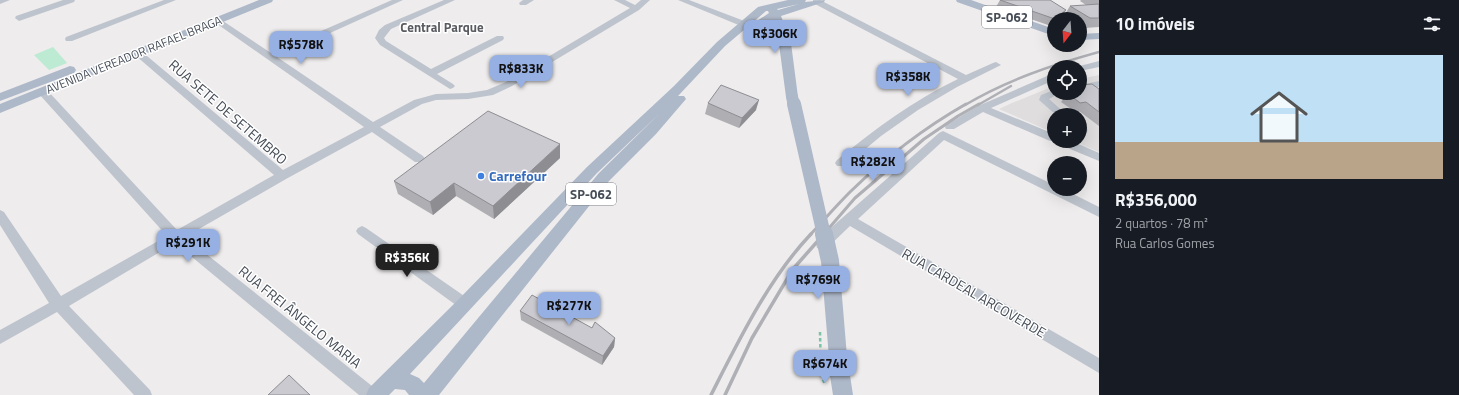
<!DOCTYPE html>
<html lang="pt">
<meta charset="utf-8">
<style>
:root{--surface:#171b24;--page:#20242c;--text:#f1f3f6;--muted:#9ea1a6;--line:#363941;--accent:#97b0e3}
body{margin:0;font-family:"Titillium Web",sans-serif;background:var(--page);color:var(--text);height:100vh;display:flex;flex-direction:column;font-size:15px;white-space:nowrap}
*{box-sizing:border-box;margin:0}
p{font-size:13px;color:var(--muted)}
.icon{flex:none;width:22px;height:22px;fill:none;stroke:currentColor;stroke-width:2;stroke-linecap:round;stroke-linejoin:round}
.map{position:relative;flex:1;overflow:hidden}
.details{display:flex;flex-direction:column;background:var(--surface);width:360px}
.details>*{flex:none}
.needle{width:26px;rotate:197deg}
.tools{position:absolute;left:1047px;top:12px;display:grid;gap:8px}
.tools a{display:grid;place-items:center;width:40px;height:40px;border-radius:50%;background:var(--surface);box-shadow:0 4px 16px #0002;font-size:20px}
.price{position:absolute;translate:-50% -34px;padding:0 9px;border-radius:8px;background:var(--accent);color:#111;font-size:13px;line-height:26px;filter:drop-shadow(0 1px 2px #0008)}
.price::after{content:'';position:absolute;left:50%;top:24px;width:12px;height:9px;margin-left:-6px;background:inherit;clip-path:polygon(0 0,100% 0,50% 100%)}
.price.active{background:#222;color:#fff}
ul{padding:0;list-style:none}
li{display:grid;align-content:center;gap:8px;height:212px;padding:0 16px}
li+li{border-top:1px solid var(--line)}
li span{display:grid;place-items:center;height:124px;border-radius:0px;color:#555}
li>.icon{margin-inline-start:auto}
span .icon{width:72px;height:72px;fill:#fffc;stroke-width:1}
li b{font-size:17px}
h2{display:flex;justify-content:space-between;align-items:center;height:48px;padding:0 16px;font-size:17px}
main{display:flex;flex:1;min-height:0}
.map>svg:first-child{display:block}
.education{fill:#dfdddd}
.green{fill:#bcead2}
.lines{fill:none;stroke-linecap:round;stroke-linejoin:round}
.path{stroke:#78c4a6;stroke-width:2.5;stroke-dasharray:3.5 2.5;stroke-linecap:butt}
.minor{fill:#bec4cd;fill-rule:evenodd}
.major{fill:#adb8c9;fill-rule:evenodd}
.rail-far2{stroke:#aeb0b6;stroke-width:2.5}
.rail-far1{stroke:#aeb0b6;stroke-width:3}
.rail{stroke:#aeb0b6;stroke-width:3.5}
.major-bridge-far2{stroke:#adb8c9;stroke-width:12}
.major-bridge-far1{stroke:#adb8c9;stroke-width:14}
.major-bridge{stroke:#adb8c9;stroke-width:18}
.wall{fill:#aeaeb3}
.shaded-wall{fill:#8d8d92}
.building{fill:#cacad0;stroke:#8d8d92}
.shop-dot{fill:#3f7fe0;stroke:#fff;stroke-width:1.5}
.labels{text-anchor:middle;stroke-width:3;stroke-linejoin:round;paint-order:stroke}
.far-street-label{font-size:12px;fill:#464d57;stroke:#fff}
.shield{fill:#fff;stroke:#7e8289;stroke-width:1}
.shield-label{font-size:13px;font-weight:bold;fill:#464d57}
.far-neighbourhood-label{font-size:13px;font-weight:bold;fill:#595b60;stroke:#fff}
.street-label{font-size:14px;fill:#464d57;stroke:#fff}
.shop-label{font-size:14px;font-weight:bold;fill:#366cbe;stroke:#fff;text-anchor:start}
</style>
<main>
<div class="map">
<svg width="1099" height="395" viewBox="0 0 1099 395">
<rect width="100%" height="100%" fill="#eeecec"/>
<polygon class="education" points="1099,75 1099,152 1073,141 1080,141 1080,115 1054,115 1054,133 999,109 1012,103 1054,86 1054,93 1080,93 1080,79"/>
<polygon class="green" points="53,47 67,63 49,70 34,55"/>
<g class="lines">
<polyline class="path" points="820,332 821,374 825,385"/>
<g class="minor">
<polygon points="0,0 10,0 0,4"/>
<polygon points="63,0 75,0 74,2 22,20 19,21 15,18 16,16"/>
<polygon points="164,0 176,0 72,41 66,41 65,39 66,37"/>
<polygon points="392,0 403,0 277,57 373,122 414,100 436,94 468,93 487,90 506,82 630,8 614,0 625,0 635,5 641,0 650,0 639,10 512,86 493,95 468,99 436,100 422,104 380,127 423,156 425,159 423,162 415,162 372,132 286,179 185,237 377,390 379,395 359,395 175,243 69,306 150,390 152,395 134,395 57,312 0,344 0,330 49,303 0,225 0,210 4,212 61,296 167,236 39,94 38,92 39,90 47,90 177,230 274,175 135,55 133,53 135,51 141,51 283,170 364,127 213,21 217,18 220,19 271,53"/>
<polygon points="444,0 455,0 391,29 384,38 386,41 431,69 497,36 503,36 504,38 503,40 437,74 453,84 455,86 453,88 450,89 380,45 375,38 379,30 385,25"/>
<polygon points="523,0 534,0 526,5 520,5 519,3"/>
<polygon points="678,0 689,0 747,22 748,24 744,27 741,26"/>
<path d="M813,0H820L966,75L993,63L996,62L1001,65L957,87L918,110L881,136L845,166H837L835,163L837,160C875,129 914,100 958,79L813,3Z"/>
<polygon points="1099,61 1099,67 1080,71 1080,67 1076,67"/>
<polygon points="1054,73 1054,80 991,108 1054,134 1054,141 1056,141 1050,141 983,112 954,129 946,129 945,127 946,125 978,106"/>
<polygon points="1099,81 1099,87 1080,91 1080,85"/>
<polygon points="1054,90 1054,93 1060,93 1049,99 1067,115 1056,115 1039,100 1041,95"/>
<polygon points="1080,125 1084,126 1088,130 1087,132 1080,133"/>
<polygon points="943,131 1054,185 1054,189 1063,189 1099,207 1099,217 944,140 858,219 1099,358 1099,373 850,226 827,248 822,249 817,248 816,244 817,240 939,133"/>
<polygon points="1057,141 1072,141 1099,153 1099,161 1058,144"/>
<polygon points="362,226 366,228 470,300 472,304 470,308 465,310 460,308 358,234 356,231 358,228"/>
</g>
<g class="major">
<polygon points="259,0 273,0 272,2 0,113 0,104"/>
<path d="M788,0H806L805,2L825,0L824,2L781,16L791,43L798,97L796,100H788L786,97L779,44L770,38L747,33L744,30L725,46L678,96H684L686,99L656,134L609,181L439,395H409L405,390L395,389L389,395H366L369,388L459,299L587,167L674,86L717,42L758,7ZM799,4L778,10L777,9ZM766,11H768L769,13L751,25V24ZM772,20L776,32L760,29ZM660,113L599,173L424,383L419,378L410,374L597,173Z"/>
<polygon points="956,0 971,0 1054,29 1054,36 957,2"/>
<polygon points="1099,33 1099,39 1080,40 1080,34"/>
<polygon points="70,66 74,67 76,70 74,73 0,101 0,93"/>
<polygon points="839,360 846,363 849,369 853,395 833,395 829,369 832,363"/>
</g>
<g class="rail-far2">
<path d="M965,105C1007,80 1052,65 1099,52"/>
<polyline points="978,105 1011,86"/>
</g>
<g class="rail-far1">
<path d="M810,235C823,221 836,206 850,192C885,158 924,128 966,104"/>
<polyline points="823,235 855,198 924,139 958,116 979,104"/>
</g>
<g class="rail">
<path d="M711,395C739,340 769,278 811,234"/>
<polyline points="725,395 752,338 793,269 824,234"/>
</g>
<polyline class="major-bridge-far2" points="792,97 794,105"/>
<polyline class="major-bridge-far1" points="794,104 824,235"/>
<polyline class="major-bridge" points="824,234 830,261 839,369"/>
</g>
<g class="wall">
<polygon points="1000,0 1066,10 1061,17 1059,19 1054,19 1054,23 1051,26 996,7"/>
<polygon points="1081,0 1099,0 1099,27 1084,28 1080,26 1080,19 1069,19 1064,16 1070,6 1086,5 1080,1"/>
<polygon points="1080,85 1099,89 1099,126 1079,111 1074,111 1061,102 1068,93 1080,93"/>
<polygon points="708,103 756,110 739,128 705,114"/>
<polygon points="560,158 494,219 456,196 433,215 398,194 394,181"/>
<polygon points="520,311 592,328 615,338 614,347 602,365 521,320"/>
</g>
<g class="shaded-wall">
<polygon points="1066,10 1061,17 1059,19 1055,19"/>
<polygon points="759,100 756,110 739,128 742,118"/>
<polygon points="560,144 560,158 494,219 493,206"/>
<polygon points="454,183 456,196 433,215 430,202"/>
<polygon points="615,338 614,347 602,365 603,356"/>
</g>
<g class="building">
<polygon points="1000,0 1050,0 1066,10 1055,19"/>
<polygon points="1099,4 1099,18 1090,18 1070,6"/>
<polygon points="1092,84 1099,89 1099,112 1086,102 1080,103 1068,93 1080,93 1080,85"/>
<polygon points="721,85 759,100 742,118 708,103"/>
<polygon points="488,111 560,144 493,206 454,183 430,202 394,181"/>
<polygon points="532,295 592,328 595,322 615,338 603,356 520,311"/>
<polygon points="289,375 310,395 268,395"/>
</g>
<circle class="shop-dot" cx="481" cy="176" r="4"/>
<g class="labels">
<g class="far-street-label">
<text transform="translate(134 55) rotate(-22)" y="4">AVENIDA VEREADOR RAFAEL BRAGA</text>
</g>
<g class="shield">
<rect x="982" y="6" width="50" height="22" rx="3"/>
<rect x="566" y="183" width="50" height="22" rx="3"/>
</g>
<g class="shield-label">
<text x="1007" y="22">SP-062</text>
<text x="591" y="199">SP-062</text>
</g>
<g class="far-neighbourhood-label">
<text x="442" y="32">Central Parque</text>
</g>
<g class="street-label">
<text transform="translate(228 112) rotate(41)" y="5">RUA SETE DE SETEMBRO</text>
<text transform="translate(974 293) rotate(30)" y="5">RUA CARDEAL ARCOVERDE</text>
<text transform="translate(300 317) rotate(39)" y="5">RUA FREI ÂNGELO MARIA</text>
</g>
<g class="shop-label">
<text x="489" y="181">Carrefour</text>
</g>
</g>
</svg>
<div class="tools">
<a><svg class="needle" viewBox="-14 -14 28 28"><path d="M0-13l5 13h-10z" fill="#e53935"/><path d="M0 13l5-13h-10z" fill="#9ea1a6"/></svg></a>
<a><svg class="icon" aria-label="locate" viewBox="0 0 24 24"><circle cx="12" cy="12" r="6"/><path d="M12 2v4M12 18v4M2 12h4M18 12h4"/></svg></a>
<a>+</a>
<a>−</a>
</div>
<b class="price" style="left:775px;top:54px">R$306K</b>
<b class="price" style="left:301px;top:65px">R$578K</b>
<b class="price" style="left:521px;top:89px">R$833K</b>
<b class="price" style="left:908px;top:97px">R$358K</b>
<b class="price" style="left:873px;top:182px">R$282K</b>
<b class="price" style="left:188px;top:263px">R$291K</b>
<b class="price active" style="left:407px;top:278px">R$356K</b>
<b class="price" style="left:818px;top:300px">R$769K</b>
<b class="price" style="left:569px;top:326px">R$277K</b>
<b class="price" style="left:825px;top:384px">R$674K</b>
</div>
<section class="details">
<h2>10 imóveis<svg class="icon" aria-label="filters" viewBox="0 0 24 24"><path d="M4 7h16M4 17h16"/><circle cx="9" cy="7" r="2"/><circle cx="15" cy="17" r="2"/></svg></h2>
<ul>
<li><span style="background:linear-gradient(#bfe0f5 70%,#b9a48a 0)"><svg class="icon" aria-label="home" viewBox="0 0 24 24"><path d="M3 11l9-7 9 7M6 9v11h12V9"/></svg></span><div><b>R$356,000</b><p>2 quartos · 78 m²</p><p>Rua Carlos Gomes</p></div></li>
</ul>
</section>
</main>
